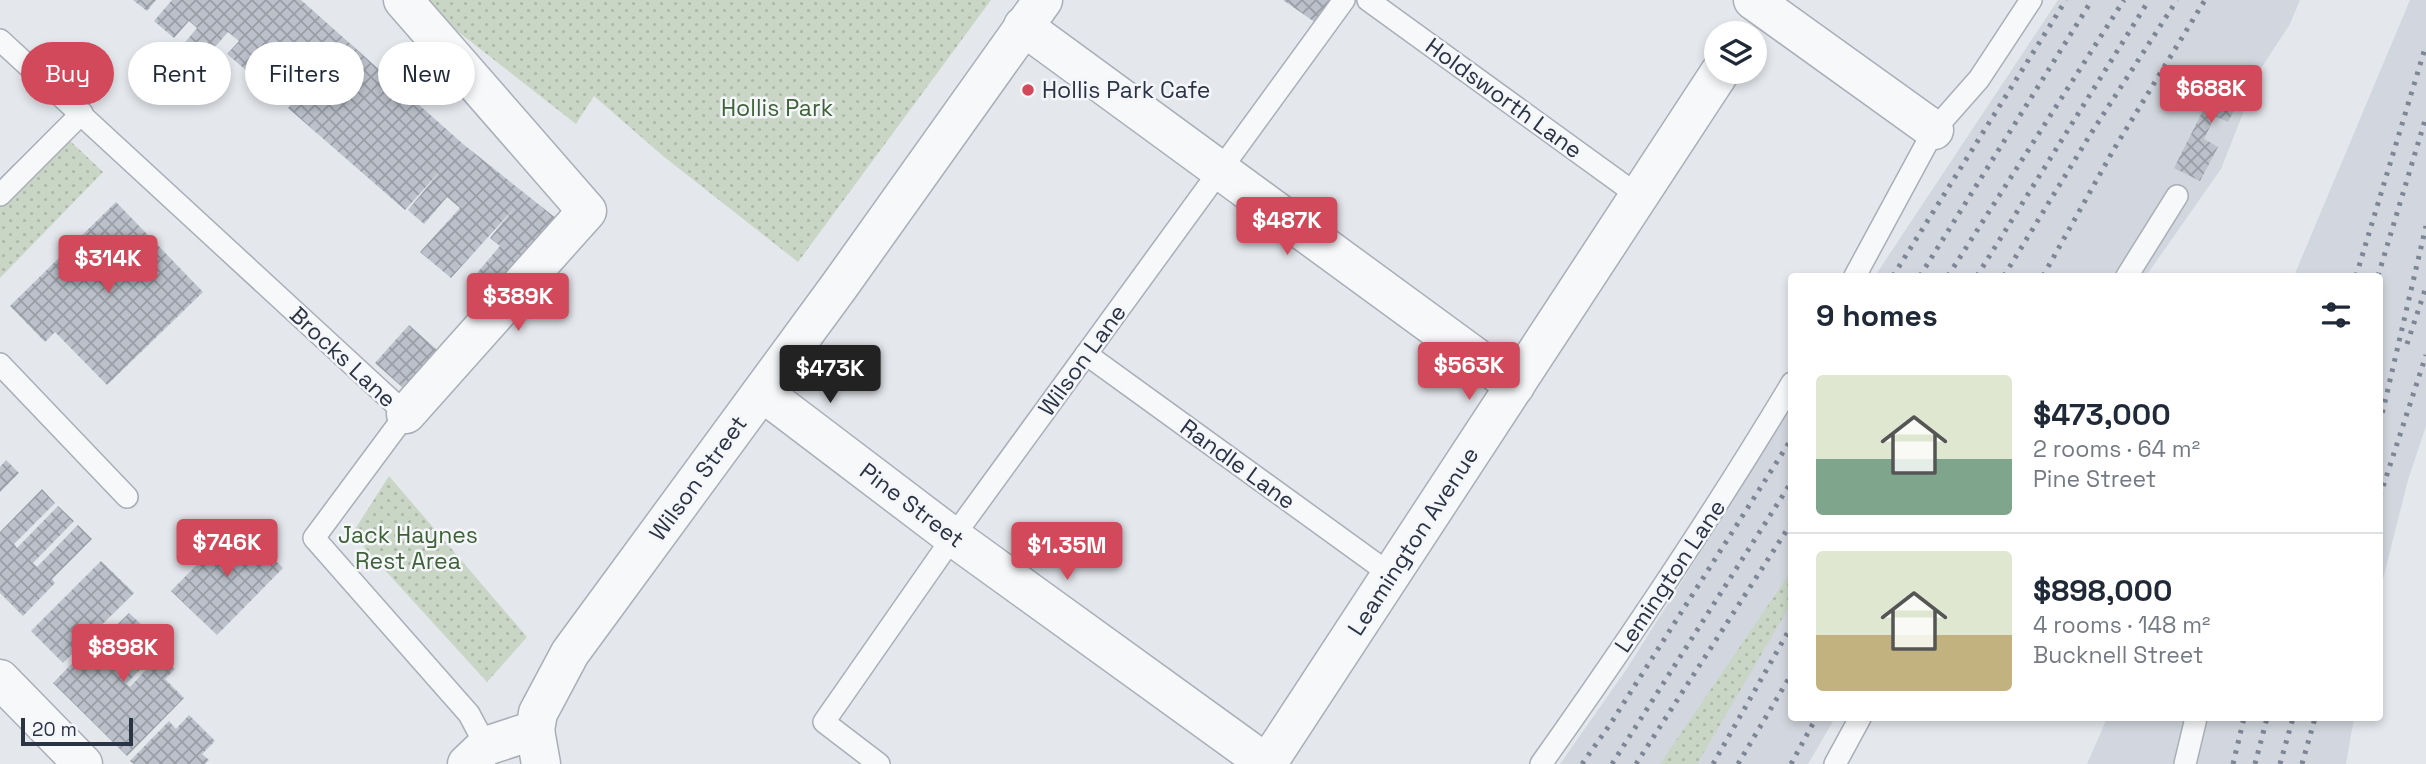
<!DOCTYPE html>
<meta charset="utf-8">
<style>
:root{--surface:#fff;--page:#f2f2f3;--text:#1f2937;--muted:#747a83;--line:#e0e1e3;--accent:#d1495b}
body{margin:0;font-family:"Space Grotesk",sans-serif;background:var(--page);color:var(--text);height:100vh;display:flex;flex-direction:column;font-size:26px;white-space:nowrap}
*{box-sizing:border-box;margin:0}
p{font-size:23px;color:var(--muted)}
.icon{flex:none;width:38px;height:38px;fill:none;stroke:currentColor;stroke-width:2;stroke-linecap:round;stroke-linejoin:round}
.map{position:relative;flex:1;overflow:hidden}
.side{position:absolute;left:1788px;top:273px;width:595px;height:448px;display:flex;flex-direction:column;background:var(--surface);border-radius:7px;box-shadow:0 4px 10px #0003}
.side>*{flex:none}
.top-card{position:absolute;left:21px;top:42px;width:665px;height:63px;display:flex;gap:14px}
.fabs{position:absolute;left:1704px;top:21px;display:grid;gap:14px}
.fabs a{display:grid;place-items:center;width:63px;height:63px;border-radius:50%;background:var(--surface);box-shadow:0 4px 10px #0003;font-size:35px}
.scale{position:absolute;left:21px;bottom:18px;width:112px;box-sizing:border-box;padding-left:7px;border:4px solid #2b3445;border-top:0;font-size:19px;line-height:24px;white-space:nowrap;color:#2b3445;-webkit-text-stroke:5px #f4f6f9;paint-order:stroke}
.price{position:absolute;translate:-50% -60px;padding:0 16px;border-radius:7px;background:var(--accent);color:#fff;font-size:23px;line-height:46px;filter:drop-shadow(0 2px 4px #0008)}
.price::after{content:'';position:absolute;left:50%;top:42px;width:21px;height:16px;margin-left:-10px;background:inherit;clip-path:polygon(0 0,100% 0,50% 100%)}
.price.on{background:#222;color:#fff}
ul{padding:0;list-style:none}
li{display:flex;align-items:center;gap:21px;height:175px;padding:0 28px}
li+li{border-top:2px solid var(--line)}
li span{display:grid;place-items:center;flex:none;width:196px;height:140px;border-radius:7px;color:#555}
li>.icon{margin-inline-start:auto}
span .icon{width:84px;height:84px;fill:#fffc;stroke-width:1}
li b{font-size:30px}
h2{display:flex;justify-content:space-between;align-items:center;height:84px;padding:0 28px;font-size:30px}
.tag{padding:0 24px;border-radius:32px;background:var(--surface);box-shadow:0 4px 10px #0003;font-size:24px;line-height:63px}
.tag.on{background:var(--accent);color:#fff}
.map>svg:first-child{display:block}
.built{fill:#d2d6de}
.grass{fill:url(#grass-dots)}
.building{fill:url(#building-cross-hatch)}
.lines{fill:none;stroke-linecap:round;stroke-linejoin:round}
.service-casing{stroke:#a9aeb7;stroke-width:24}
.minor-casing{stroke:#a9aeb7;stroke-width:41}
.tertiary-casing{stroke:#a9aeb7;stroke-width:41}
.service{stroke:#f7f8fa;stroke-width:21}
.minor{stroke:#f7f8fa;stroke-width:38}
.tertiary{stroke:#f7f8fa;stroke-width:38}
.rail{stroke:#7d8696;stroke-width:5;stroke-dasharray:3.5 7;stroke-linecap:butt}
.poi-dot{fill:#d1495b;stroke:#f4f6f9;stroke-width:2.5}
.labels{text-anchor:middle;stroke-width:5;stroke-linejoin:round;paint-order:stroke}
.poi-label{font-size:23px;fill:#2b3445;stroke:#f4f6f9;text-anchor:start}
.street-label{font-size:23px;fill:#2b3445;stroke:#f4f6f9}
.park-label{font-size:23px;fill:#3f6138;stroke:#f4f6f9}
</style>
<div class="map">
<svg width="2426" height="764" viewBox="0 0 2426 764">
<defs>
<pattern id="grass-dots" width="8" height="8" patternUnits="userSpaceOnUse" patternTransform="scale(1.75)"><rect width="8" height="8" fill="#c9d6c5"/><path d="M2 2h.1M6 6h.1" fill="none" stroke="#adb8ab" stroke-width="1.8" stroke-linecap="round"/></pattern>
<pattern id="building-cross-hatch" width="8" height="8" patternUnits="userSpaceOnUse" patternTransform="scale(1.75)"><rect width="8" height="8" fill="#bbc0ca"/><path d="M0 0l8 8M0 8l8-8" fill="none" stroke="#989da6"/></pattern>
</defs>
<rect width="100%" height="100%" fill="#e4e7ec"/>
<g class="built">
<polygon points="2058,0 2300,0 2290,24 2260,70 2221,169 2146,276 1875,276"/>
<polygon points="2410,0 2426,0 2426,426 2408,480 2380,591 2380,276 2294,276"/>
<polygon points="1792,407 1792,718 1835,718 1808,764 1560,764 1626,670"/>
<polygon points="2107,718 2354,718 2346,764 2087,764"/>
</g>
<g class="grass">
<polygon points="428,0 991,0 798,262 663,156 594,96 576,124 424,5"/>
<polygon points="66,137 103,172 0,278 0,205"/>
<polygon points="389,476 527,637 487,682 352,534"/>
<polygon points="1792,570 1792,602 1697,764 1660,764"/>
</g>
<g class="building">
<polygon points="133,0 156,0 147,11"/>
<polygon points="172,0 301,0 463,144 557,219 498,290 477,273 500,246 490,238 517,205 451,278 420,252 460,208 447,197 424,224 408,210 443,168 405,210 288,108 311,81 300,70 275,98 256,81 279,57 268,47 247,71 227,54 239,41 228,32 201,63 182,46 197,28 189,21 174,38 154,21"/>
<polygon points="1283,0 1332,0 1316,23"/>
<polygon points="2224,69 2249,81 2228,122 2215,116 2204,139 2218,147 2200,181 2174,168"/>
<polygon points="116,202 203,292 107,385 55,332 45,342 10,306"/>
<polygon points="409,325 445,357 411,395 375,363"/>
<polygon points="6,460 19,473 0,492 0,467"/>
<polygon points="42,489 55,503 14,544 17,548 58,506 74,521 33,563 37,567 78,525 92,539 52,579 55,583 23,616 0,593 0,532"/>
<polygon points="238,523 283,568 217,635 171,591"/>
<polygon points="101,561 134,593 63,663 31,631"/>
<polygon points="129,613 145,628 150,624 168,641 126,684 130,687 160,655 175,669 165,679 184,698 127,756 53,683 90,645 93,649"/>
<polygon points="189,715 215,741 202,754 209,760 205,764 134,764 130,761 169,721 176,729"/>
</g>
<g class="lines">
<defs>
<g id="service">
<polyline points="1368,0 1640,197"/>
<polyline points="0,40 406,414 314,538 469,714 486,746"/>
<polyline points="0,195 82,113"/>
<polyline points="1855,276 1934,130 1979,79 2031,0"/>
<polyline points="2127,276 2177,196"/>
<polyline points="1086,354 1390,574"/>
<polyline points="0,364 127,497"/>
<polyline points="879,764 824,722 953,537 1344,0"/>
<path d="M1541,764C1629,640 1714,513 1792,383"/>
<polyline points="1835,764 1860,718"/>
<polyline points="2185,764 2196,718"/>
</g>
<g id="minor">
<polyline points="403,0 587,211 406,414"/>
<polyline points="1753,0 1934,130"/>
<polyline points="1023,26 1515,386"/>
<polyline points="762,392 953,537 1267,764"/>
<polyline points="0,679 83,764"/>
<polyline points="535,730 541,764"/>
<polyline points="1267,764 1720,72"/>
</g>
<polyline id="tertiary" points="467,764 486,746 535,730 538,713 570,653 840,285 1043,0"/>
</defs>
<use href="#service" class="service-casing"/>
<use href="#minor" class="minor-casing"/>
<use href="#tertiary" class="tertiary-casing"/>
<use href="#service" class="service"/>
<use href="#minor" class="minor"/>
<use href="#tertiary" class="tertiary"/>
<g class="rail">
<polyline points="1893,276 2066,0"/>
<polyline points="1920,276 2092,0"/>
<polyline points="1948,276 2124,0"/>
<polyline points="1977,276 2149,0"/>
<polyline points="2004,276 2090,135 2177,0"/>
<polyline points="2043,276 2114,149 2205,0"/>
<polyline points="2356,276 2426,45"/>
<polyline points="2378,276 2426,117"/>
<polyline points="2407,344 2426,287"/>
<polyline points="2380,423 2426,226"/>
<polyline points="2380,496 2426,355"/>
<polyline points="1582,764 1611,723 1792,438"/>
<polyline points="1612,764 1792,481"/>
<polyline points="1636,764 1792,522"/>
<polyline points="1713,764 1792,625"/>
<polyline points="1738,764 1792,673"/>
<polyline points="1791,764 1816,718"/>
<polyline points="2233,764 2244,718"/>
<polyline points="2255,764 2267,718"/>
<polyline points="2280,764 2293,718"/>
<polyline points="2302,764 2315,718"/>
</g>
</g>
<circle class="poi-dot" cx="1028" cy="90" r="7"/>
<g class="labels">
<g class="poi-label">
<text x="1042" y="98">Hollis Park Cafe</text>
</g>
<g class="street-label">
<text transform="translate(1504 98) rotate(36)" y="8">Holdsworth Lane</text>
<text transform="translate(343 357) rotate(43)" y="8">Brocks Lane</text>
<text transform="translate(1082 360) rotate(-54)" y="8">Wilson Lane</text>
<text transform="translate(1238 464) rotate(36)" y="8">Randle Lane</text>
<text transform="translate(698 478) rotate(-54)" y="8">Wilson Street</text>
<text transform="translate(912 505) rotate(37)" y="8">Pine Street</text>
<text transform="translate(1413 541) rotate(-57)" y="8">Leamington Avenue</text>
<text transform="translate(1670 576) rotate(-56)" y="8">Lemington Lane</text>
</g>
<g class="park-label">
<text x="777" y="116">Hollis Park</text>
<text x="408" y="543">Jack Haynes<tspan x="408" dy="26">Rest Area</tspan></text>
</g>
</g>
</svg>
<div class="fabs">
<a><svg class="icon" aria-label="layers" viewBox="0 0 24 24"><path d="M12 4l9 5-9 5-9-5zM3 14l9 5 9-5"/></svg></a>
</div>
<div class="scale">20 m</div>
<b class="price" style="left:2211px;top:125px">$688K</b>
<b class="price" style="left:1287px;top:257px">$487K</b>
<b class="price" style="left:108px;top:295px">$314K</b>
<b class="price" style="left:518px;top:333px">$389K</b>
<b class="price" style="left:1469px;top:402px">$563K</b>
<b class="price on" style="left:830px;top:405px">$473K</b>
<b class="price" style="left:227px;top:579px">$746K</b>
<b class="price" style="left:1067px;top:582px">$1.35M</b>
<b class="price" style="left:123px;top:684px">$898K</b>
<div class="top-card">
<a class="tag on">Buy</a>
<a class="tag">Rent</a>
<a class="tag">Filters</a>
<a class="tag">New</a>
</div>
<section class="side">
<h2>9 homes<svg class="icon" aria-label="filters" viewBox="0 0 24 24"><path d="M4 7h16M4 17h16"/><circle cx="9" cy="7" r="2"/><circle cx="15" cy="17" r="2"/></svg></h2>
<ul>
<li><span style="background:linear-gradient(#dfe7d0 60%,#7fa58c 0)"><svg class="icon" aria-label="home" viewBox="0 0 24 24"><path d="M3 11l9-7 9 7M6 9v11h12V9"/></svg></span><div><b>$473,000</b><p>2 rooms · 64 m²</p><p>Pine Street</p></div></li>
<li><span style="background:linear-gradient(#dfe7d0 60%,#c2b280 0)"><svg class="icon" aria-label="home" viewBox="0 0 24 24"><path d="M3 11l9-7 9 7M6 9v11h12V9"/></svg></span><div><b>$898,000</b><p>4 rooms · 148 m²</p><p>Bucknell Street</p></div></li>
</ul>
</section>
</div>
